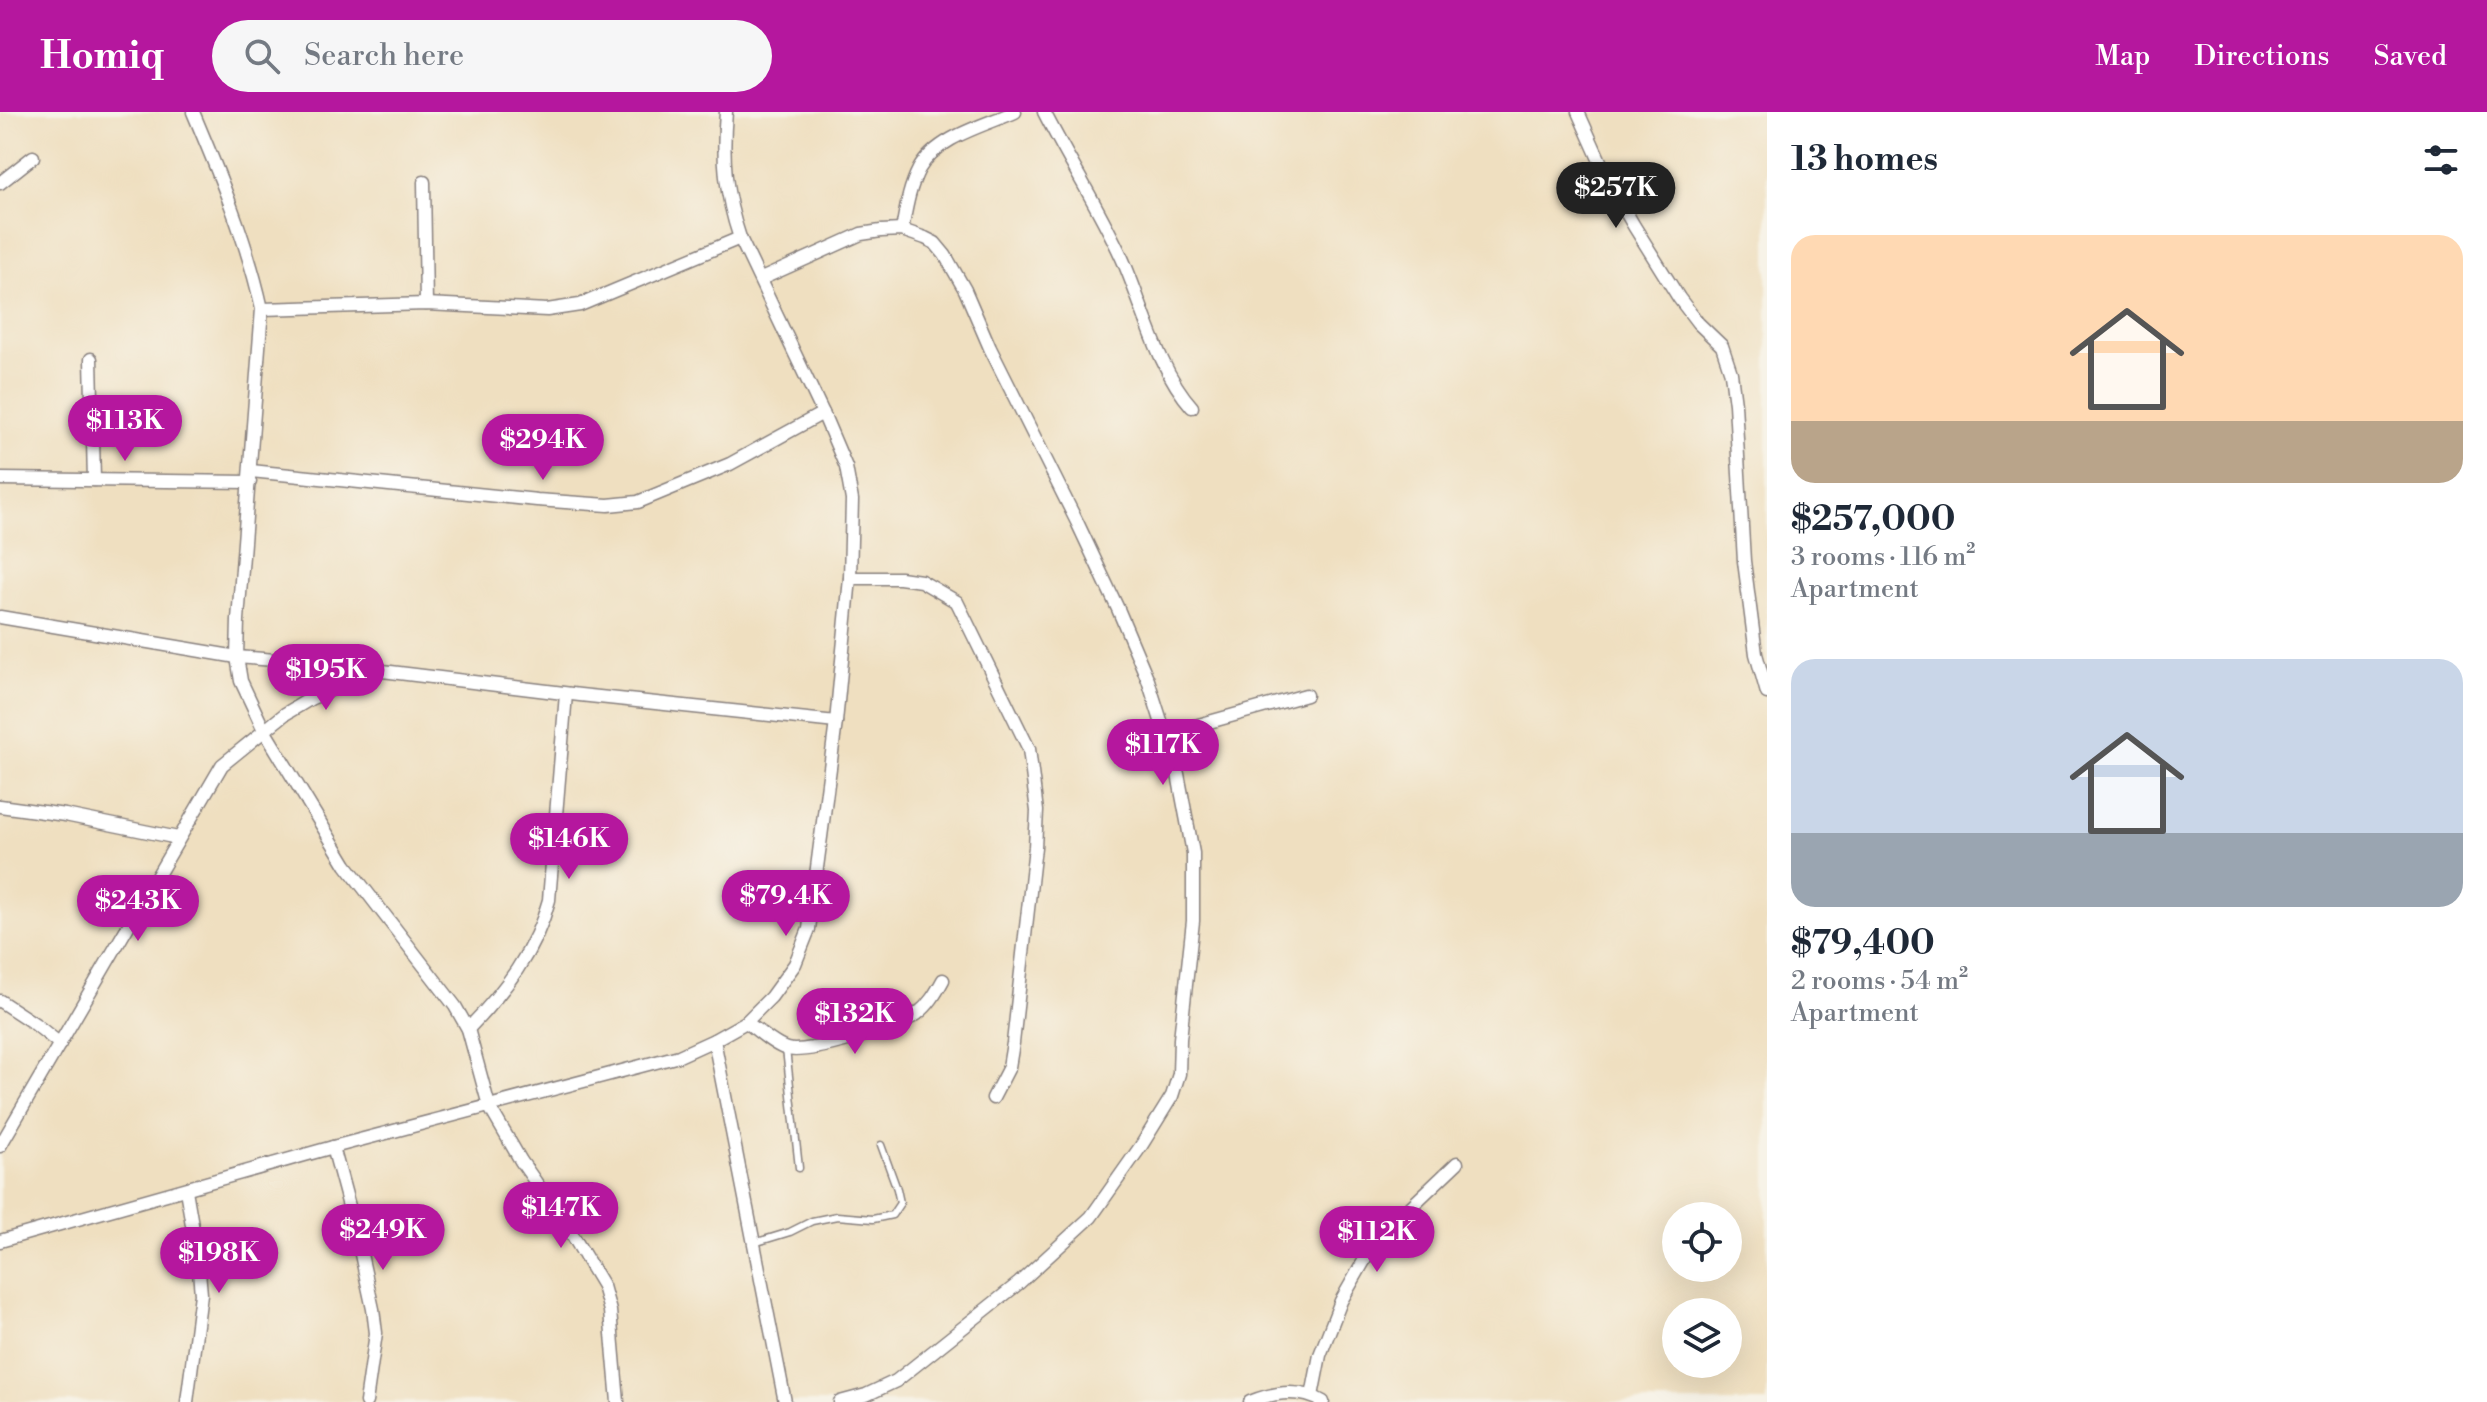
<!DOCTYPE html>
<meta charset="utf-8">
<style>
:root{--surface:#fff;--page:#f6f6f7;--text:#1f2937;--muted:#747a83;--accent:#b5179e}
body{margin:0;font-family:"Libre Bodoni",serif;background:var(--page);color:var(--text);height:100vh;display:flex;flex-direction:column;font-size:30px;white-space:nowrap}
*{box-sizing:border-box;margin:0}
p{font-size:26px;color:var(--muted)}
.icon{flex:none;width:44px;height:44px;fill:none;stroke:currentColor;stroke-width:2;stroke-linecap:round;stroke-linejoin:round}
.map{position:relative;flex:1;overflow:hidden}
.panel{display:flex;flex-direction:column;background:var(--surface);width:720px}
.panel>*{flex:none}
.controls{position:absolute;left:1662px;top:1090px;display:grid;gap:16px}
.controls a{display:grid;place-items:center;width:80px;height:80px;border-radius:50%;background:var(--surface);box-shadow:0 8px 32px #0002;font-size:40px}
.price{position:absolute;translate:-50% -68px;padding:0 18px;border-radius:28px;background:var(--accent);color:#fff;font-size:26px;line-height:52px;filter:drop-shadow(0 2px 4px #0008)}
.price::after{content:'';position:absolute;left:50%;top:48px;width:24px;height:18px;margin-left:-12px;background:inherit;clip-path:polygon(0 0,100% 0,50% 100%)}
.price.on{background:#222;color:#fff}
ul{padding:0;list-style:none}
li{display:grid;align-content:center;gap:16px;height:424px;padding:0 24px}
li span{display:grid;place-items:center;height:248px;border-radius:24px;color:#555}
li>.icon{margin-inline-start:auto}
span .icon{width:144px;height:144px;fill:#fffc;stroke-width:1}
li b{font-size:34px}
h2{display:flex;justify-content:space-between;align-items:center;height:96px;padding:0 24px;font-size:34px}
header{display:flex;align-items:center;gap:48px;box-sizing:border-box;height:112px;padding:0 40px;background:var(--accent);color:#fff}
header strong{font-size:38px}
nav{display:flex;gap:44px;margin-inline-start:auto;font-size:28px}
.search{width:560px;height:72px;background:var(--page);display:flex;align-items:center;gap:20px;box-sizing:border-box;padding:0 28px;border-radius:44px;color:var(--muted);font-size:30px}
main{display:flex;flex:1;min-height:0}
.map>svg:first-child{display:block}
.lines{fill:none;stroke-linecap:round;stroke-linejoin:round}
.lane-casing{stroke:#88807e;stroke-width:9}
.street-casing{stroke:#88807e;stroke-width:15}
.lane{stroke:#fff;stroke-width:6}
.street{stroke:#fff;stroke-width:12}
</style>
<header>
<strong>Homiq</strong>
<div class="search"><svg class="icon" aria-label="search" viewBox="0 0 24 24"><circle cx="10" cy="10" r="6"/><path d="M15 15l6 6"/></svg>Search here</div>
<nav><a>Map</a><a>Directions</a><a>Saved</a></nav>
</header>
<main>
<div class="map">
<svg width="1767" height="1290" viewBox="0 0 1767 1290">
<rect width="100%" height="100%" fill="#f7f3e8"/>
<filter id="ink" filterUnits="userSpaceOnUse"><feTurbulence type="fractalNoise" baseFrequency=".0125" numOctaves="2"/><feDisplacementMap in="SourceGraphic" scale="16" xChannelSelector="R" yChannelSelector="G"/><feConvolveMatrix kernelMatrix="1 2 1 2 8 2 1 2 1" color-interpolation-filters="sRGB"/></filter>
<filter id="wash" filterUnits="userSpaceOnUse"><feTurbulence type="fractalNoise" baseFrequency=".006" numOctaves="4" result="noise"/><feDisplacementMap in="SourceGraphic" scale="32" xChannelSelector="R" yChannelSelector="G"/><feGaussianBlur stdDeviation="1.8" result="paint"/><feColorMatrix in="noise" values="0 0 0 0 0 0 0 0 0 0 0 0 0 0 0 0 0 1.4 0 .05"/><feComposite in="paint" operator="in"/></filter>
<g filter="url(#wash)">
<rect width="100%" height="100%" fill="#efdfc0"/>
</g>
<g filter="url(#ink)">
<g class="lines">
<defs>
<g id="lane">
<polyline points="786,937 799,1056"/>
<polyline points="754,1131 790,1120 812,1109 837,1104 873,1107 892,1103 900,1091 897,1077 881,1033"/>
</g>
<g id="street">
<path d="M193,0C220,64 247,129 262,197L238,508L237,545L241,569L264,618L346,753L455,894L468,917L489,994L521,1049L573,1124L603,1174L610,1199L618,1290"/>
<path d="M1044,0C1069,49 1099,96 1122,146C1143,193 1157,256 1192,295"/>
<polyline points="1578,0 1612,76 1634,114 1679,186 1698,211 1722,234 1731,261 1735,292 1744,449 1756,542 1767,581"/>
<polyline points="424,70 426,192"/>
<polyline points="0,71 33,45"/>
<path d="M902,118C906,97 909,76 919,57C937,25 983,14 1015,0"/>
<polyline points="761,167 861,122 881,119 902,118 925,126 935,131 945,143 965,178 990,236 1077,410 1118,497 1148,568 1178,662 1193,741 1193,809 1180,927 1179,962 1172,984 1141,1034 1091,1105 1019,1171 896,1269 866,1283 840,1290"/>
<polyline points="262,197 426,192 547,198 580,193 740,126"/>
<polyline points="91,247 94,368"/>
<polyline points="251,359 537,388 608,393 638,390 730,352 823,301"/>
<polyline points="0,367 250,370"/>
<polyline points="850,466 900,466 921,469 957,490 1029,637 1037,699 1035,735 1013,931 1009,955 993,986"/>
<polyline points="0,505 237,545 325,552 580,583 836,610"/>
<polyline points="1166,622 1306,583"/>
<polyline points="0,694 65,703 178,726"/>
<polyline points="0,889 35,912 60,932"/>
<path d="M746,910C758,918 773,933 787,937C808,943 898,915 917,902C929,893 936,881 943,868"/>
<path d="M468,917C504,880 536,838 549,788L566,582"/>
<polyline points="714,928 785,1290"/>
<polyline points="0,1034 222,653 285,602 310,587 374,559"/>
<polyline points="333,1035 357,1124 373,1197 376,1221 366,1290"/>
<polyline points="186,1078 198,1147 201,1182 187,1290"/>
<path d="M0,1129L333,1035L679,944L714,928L746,910L771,885L795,852L809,817L836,610L850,466L852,388L846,355L823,301L740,126C725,82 722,46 726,0"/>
<polyline points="1312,1284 1320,1243 1341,1189 1376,1128 1457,1051"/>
<path d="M1250,1290C1274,1280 1300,1276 1323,1290"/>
</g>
</defs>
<use href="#lane" class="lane-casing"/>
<use href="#street" class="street-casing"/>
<use href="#lane" class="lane"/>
<use href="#street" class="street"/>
</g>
</g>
</svg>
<div class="controls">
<a><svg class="icon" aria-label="locate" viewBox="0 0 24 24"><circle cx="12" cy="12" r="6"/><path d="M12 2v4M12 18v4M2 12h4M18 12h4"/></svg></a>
<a><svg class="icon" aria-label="layers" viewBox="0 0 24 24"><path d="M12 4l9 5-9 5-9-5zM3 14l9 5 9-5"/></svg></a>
</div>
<b class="price on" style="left:1616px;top:118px">$257K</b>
<b class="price" style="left:125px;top:351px">$113K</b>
<b class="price" style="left:543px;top:370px">$294K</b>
<b class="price" style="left:326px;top:600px">$195K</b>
<b class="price" style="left:1163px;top:675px">$117K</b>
<b class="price" style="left:569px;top:769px">$146K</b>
<b class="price" style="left:786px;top:826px">$79.4K</b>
<b class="price" style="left:138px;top:831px">$243K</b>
<b class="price" style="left:855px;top:944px">$132K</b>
<b class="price" style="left:561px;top:1138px">$147K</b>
<b class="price" style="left:383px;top:1160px">$249K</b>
<b class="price" style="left:1377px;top:1162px">$112K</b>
<b class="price" style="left:219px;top:1183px">$198K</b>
</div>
<section class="panel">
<h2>13 homes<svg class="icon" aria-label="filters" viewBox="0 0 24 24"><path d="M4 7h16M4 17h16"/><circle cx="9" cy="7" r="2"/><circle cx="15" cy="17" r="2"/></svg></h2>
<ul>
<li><span style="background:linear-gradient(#ffd9b3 75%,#b9a48a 0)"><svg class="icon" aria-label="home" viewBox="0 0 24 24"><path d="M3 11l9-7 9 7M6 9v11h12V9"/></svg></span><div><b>$257,000</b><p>3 rooms · 116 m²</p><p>Apartment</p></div></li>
<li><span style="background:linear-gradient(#c9d6e8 70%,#9aa5b1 0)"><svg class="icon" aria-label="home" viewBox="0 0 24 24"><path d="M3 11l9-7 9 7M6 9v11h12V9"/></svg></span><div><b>$79,400</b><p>2 rooms · 54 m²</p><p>Apartment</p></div></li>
</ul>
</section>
</main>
